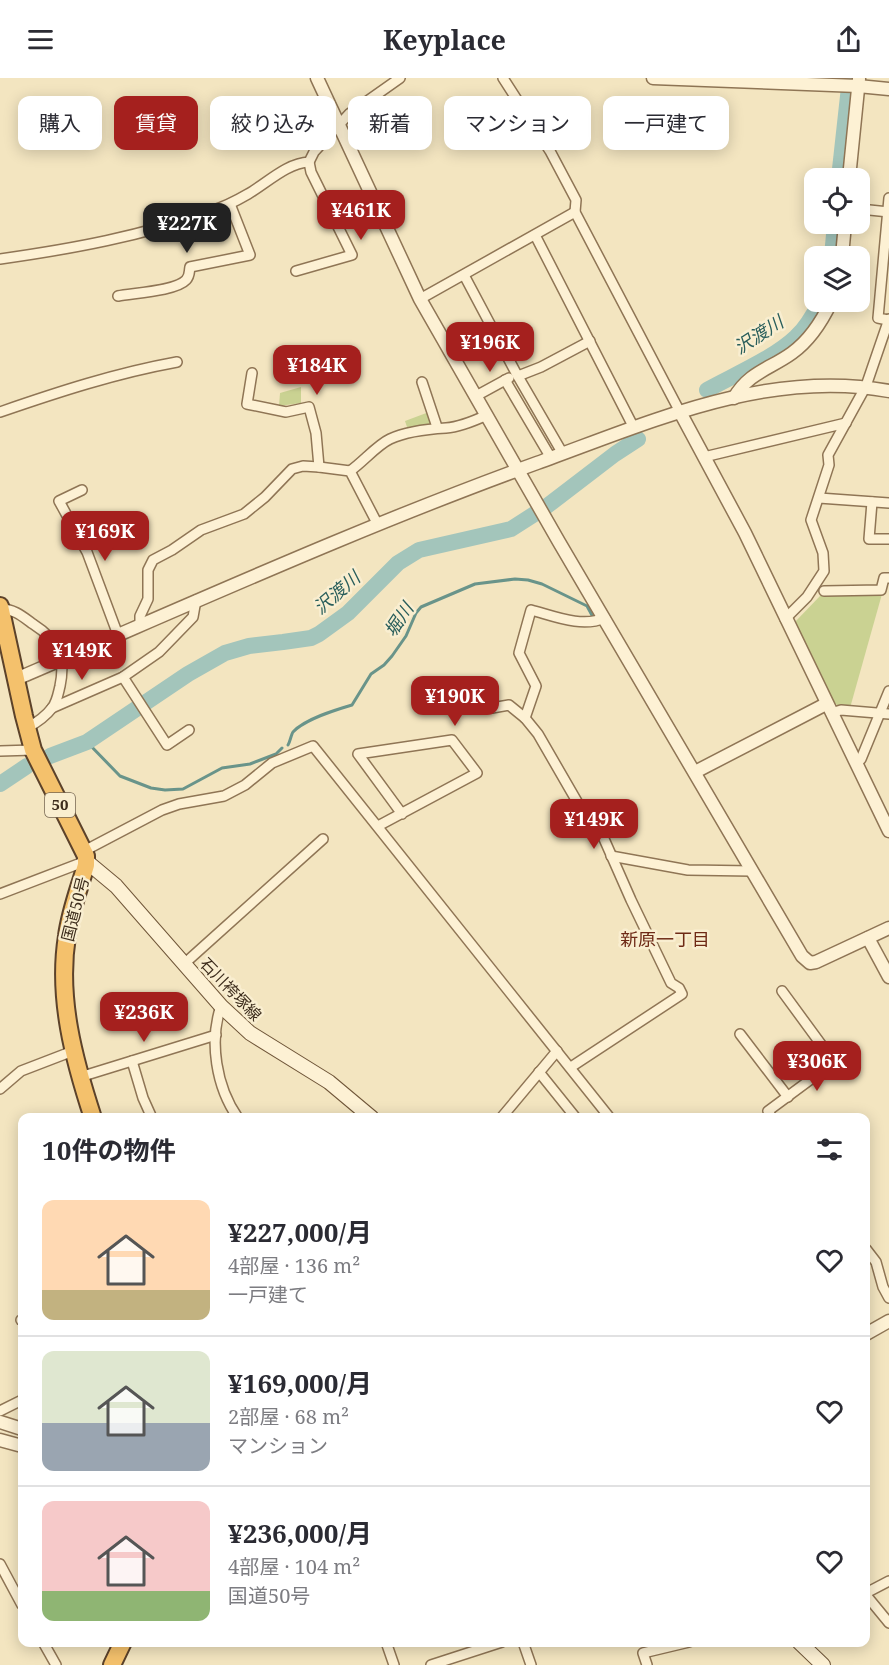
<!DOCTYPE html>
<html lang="ja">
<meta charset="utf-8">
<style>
:root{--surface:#fff;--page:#f7f7f7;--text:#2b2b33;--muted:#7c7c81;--line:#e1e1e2;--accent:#a5201e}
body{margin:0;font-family:"Noto Serif","Noto Sans JP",serif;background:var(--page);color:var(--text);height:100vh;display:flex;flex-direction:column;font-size:22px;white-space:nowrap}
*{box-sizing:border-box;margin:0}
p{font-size:20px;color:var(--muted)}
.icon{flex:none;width:33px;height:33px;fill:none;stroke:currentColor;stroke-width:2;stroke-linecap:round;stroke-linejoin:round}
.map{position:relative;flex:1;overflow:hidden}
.sheet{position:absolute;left:18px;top:1035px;width:852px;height:534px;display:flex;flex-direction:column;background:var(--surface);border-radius:12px;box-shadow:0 3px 15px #0003}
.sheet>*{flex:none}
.top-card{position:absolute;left:18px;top:18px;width:854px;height:54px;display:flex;gap:12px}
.fabs{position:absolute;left:804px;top:90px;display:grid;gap:12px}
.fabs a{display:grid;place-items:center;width:66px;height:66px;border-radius:12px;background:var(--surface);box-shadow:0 3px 15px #0003;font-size:30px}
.price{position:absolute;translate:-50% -51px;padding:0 14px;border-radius:12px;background:var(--accent);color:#fff;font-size:20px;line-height:39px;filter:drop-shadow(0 2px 3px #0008)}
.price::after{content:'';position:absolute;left:50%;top:36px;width:18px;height:14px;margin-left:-9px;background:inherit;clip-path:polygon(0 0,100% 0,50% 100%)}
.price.on{background:#222;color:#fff}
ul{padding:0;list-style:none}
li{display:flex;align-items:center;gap:18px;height:150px;padding:0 24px}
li+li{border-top:2px solid var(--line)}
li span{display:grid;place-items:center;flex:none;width:168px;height:120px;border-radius:12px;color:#555}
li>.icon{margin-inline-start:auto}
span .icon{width:72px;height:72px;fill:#fffc;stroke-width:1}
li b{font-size:26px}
h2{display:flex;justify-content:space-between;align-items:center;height:72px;padding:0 24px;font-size:26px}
.chip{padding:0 21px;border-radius:12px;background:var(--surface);box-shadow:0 3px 15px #0003;font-size:21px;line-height:54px}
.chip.on{background:var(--accent);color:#fff}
header{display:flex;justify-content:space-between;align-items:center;height:78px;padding:0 24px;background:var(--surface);font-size:27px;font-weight:700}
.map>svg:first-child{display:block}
.green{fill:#cad292}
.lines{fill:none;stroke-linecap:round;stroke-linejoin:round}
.stream{stroke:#69948a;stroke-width:3}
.river{stroke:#a3c5bb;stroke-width:16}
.minor-casing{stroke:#8f7555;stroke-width:12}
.tertiary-casing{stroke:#8f7555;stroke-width:15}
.secondary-casing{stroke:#705639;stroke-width:16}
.trunk-casing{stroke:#5c422a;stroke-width:20}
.minor{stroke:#fdf1d4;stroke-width:9}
.tertiary{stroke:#fdf1d4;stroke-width:12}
.secondary{stroke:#fdf1d4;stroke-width:14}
.trunk{stroke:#f4c16c;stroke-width:16}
.labels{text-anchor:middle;stroke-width:5;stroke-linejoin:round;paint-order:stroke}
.shield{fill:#f9eed0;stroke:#756652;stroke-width:1.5}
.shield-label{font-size:15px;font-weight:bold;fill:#3c2c1c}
.street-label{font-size:16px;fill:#3c2c1c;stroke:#f9eed0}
.water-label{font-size:18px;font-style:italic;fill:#295e5b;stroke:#f9eed0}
.neighbourhood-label{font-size:18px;fill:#6e2a16;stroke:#f9eed0}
</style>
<header><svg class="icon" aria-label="menu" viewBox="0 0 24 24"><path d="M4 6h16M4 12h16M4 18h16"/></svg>Keyplace<svg class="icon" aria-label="share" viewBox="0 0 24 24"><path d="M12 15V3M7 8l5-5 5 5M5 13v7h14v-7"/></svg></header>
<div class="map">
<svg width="889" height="1587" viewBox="0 0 889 1587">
<rect width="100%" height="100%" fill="#f3e5c0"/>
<g class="green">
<polygon points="301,309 301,325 279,328 280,315"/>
<polygon points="429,334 433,345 408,352 405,343"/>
<polygon points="882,516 850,630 838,628 834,624 794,545 821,517"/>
</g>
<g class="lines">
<g class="stream">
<polyline points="87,664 120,698 151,710 165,712 183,711 222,690 250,686 276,676 282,670"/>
<path d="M288,667C290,664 291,657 293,654C305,641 335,632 352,627L371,596L384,587L392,578L406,558L416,535L421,529L475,506L515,501L528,502L542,506L587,528L594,541"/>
</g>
<g class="river">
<polyline points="839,100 850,0"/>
<polyline points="832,178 835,146"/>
<path d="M707,312C734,297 774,280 796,259C807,249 814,236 820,224"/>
<polyline points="50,678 87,664 188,596 225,575 249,568 283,564 311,560 319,556 348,535 398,485 419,472 511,451 547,428 615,376 638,361"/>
<polyline points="0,706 27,688"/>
</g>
<defs>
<g id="minor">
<polyline points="503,0 550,73 576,122 575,134 680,334"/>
<polyline points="860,131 889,134"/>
<polyline points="535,157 634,350"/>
<path d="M0,181C71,171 143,158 211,133C224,129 236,123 248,116C267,105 287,85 309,84L314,74L349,36L400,0"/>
<polyline points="296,193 352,177 311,94 309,84"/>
<polyline points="464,197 516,295 563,376"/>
<path d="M118,218C133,215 176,213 186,202C190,198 189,194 190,189L250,177L230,126"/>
<polyline points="420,221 575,134"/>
<polyline points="888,242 878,240 889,120"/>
<polyline points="252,295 247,326 286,334 309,329 316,355 319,389"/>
<polyline points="518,298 541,289 590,263"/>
<polyline points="505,302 551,380"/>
<polyline points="422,304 437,349"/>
<polyline points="476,318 509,300"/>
<path d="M0,334C58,314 116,295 177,284"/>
<polyline points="704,379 846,345"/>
<path d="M350,393C363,384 377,367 390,361C407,353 428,351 446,350C460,349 474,343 487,337"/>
<polyline points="82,412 59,423 87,474 118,557"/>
<polyline points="819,420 889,425"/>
<polyline points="872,424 869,461 889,461"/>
<polyline points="824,513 881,512 884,500 889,500"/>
<path d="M1,531C14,531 22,538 33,546C58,562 66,579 60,608C58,616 57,624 52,630C46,638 36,645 27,650"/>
<polyline points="785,541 807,519 824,493 823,475 811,442 829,387 828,377 866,308 889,241"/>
<polyline points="140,547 140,538 148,521 148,492 153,482 172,472 201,452 244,436 265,419 292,391 303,388 319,389 350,393 377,445"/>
<polyline points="123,599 167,667 189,652"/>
<polyline points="52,630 123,599 159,574 193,539 196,522"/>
<polyline points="492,630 509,627 525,640 538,656 579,727 601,754 631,822 671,905 679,910 682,916 571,989"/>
<polyline points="831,635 841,632 889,636"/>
<path d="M525,640L536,608L519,575L531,532C554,538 581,550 605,540"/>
<polyline points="0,673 33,672"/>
<polyline points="856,686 861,681 889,613"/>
<polyline points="378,748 477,695 452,662 358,676 402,736"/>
<polyline points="84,773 162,732 179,726 224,718 245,707 272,685 313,668 610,1040"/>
<polyline points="611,778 688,792 752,793"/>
<polyline points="0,816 86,783"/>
<polyline points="184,886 323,761"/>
<polyline points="782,913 834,984"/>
<path d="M221,928C209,963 216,1009 238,1040"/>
<polyline points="740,956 788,1019"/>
<polyline points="132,983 143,1020 152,1040"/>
<polyline points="539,994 576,1040"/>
<polyline points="80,999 216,957"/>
<polyline points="0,1011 21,993 73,973"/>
<polyline points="501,1040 557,973"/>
<polyline points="772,1040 768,1033 849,973"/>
<polyline points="866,1171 876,1184 883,1209 889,1220"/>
<polyline points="21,1242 22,1242"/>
<polyline points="0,1333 22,1322"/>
<polyline points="0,1486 22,1527"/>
<polyline points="866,1515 889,1503"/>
<polyline points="866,1517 889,1545"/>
<polyline points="43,1564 56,1587"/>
<polyline points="386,1564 394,1587"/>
<polyline points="523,1564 531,1587"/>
<polyline points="431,1587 502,1564"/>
<polyline points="647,1587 643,1575 689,1564"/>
</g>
<g id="tertiary">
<polyline points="317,0 420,221 559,464 802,878 810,885 816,884 889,850"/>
<polyline points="653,0 858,8 889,11"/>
<polyline points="849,100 859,1"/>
<polyline points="842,178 845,146"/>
<path d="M734,320C749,294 770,291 792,275C810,262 822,243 831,224"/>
<polyline points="680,334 745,455 889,753"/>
<path d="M16,601C189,527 360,449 537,385C648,345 768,290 889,313"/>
<polyline points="695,694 826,626"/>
<polyline points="868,860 889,899"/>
<polyline points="866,1256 889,1243"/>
<polyline points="0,1344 22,1351"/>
<polyline points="0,1362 22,1368"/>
</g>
<g id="secondary">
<polyline points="86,783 116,808 221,928 250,955 329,1004 372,1040"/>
<polyline points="799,1564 823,1587"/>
</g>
<g id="trunk">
<path d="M0,528L24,638L33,672L86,778V787C79,811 70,834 67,858C57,920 74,982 93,1040"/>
<polyline points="112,1587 123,1564"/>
</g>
</defs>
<use href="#minor" class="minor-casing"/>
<use href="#tertiary" class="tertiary-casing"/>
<use href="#secondary" class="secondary-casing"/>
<use href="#trunk" class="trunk-casing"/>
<use href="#minor" class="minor"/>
<use href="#tertiary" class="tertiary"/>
<use href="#secondary" class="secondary"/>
<use href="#trunk" class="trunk"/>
</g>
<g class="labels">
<rect class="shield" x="45" y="715" width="30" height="24" rx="4.5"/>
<g class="shield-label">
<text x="60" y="732">50</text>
</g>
<g class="street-label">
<text transform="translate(75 831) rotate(-76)" y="6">国道50号</text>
<text transform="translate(231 911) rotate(46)" y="6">石川袴塚線</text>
</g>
<g class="water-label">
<text transform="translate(759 257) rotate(-33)" y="6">沢渡川</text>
<text transform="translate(337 515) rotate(-41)" y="6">沢渡川</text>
<text transform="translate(399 542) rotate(-56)" y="6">堀川</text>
</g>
<g class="neighbourhood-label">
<text x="665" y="868">新原一丁目</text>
</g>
</g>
</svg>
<div class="fabs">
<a><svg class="icon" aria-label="locate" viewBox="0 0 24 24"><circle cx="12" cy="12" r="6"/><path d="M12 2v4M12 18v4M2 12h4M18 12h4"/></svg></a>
<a><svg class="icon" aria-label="layers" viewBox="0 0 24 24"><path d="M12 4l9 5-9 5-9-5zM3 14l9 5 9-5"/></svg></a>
</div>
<b class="price" style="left:361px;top:163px">¥461K</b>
<b class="price on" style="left:187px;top:176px">¥227K</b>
<b class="price" style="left:490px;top:295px">¥196K</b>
<b class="price" style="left:317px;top:318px">¥184K</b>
<b class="price" style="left:105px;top:484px">¥169K</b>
<b class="price" style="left:82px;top:603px">¥149K</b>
<b class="price" style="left:455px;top:649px">¥190K</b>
<b class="price" style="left:594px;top:772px">¥149K</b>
<b class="price" style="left:144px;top:965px">¥236K</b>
<b class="price" style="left:817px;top:1014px">¥306K</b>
<div class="top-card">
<a class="chip">購入</a>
<a class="chip on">賃貸</a>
<a class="chip">絞り込み</a>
<a class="chip">新着</a>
<a class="chip">マンション</a>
<a class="chip">一戸建て</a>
</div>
<section class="sheet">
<h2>10件の物件<svg class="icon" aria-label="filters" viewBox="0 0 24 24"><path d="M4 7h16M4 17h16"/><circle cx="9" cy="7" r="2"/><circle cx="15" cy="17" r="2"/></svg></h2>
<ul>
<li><span style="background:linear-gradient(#ffd9b3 75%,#c2b280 0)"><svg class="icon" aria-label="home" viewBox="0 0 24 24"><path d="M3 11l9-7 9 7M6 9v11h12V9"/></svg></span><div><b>¥227,000/月</b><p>4部屋 · 136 m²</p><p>一戸建て</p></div><svg class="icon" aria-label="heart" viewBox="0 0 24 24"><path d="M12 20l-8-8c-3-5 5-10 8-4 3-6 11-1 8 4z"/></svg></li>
<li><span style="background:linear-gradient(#dfe7d0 60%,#9aa5b1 0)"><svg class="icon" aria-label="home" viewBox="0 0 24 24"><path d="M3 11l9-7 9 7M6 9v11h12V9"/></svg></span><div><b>¥169,000/月</b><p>2部屋 · 68 m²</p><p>マンション</p></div><svg class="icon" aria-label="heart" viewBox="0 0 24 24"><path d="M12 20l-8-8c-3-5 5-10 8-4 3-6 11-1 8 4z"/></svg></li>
<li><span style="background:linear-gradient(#f6c9c9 75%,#8fb573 0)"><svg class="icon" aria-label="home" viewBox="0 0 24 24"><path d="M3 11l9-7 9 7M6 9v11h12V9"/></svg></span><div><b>¥236,000/月</b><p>4部屋 · 104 m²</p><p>国道50号</p></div><svg class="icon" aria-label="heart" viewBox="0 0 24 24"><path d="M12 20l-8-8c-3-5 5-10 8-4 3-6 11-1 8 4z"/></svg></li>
</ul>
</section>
</div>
